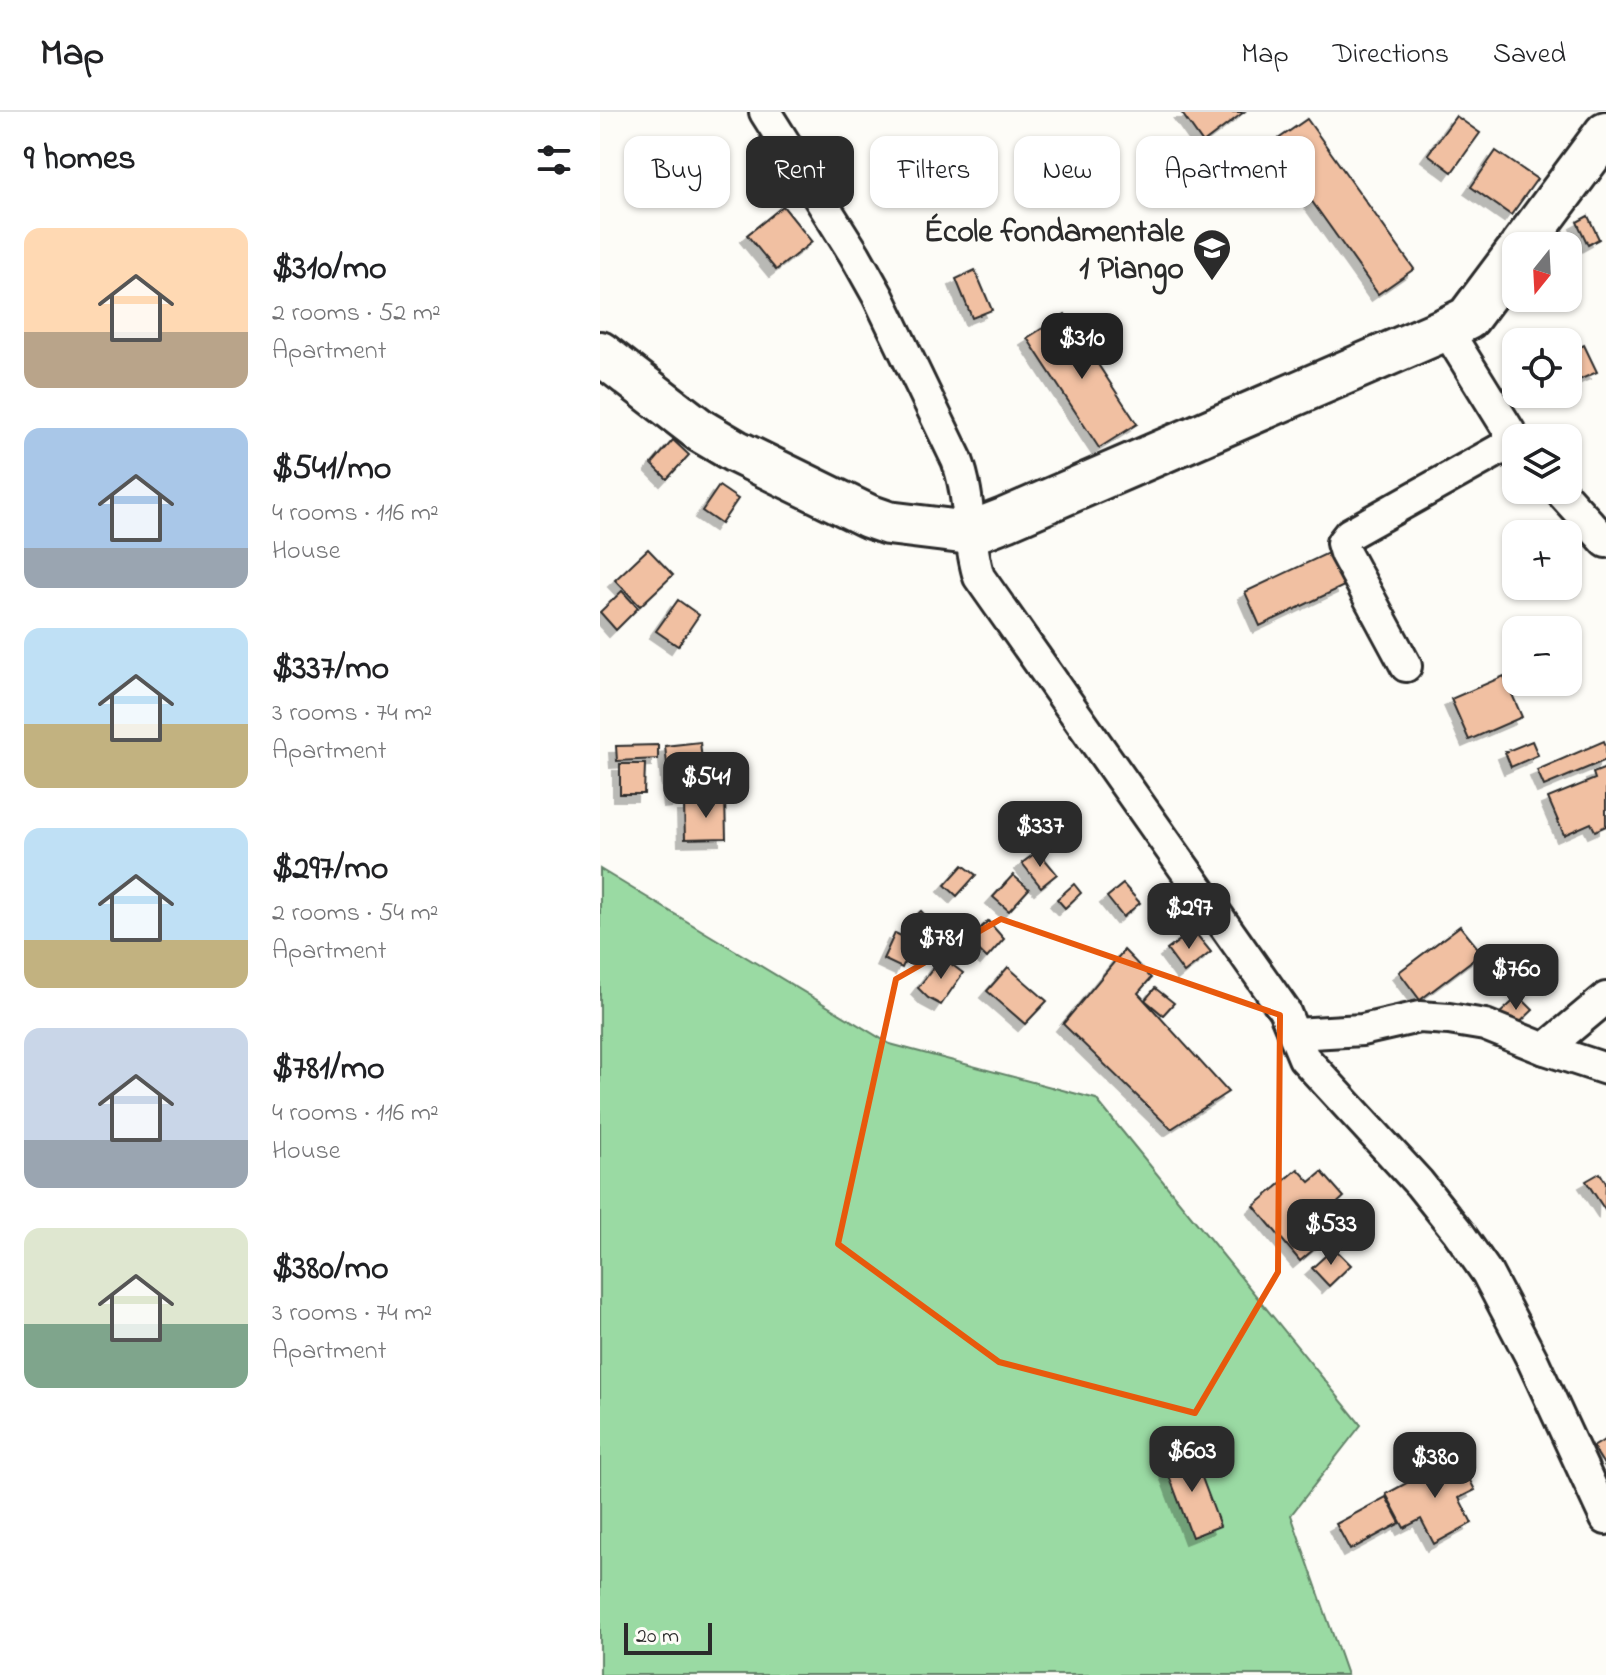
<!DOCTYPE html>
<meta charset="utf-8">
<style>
:root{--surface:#fff;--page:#f6f6f6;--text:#202124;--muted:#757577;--line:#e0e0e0;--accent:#2b2b2b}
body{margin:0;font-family:"Indie Flower",sans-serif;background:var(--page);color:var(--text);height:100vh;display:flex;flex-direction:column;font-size:30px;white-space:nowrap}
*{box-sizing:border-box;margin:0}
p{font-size:26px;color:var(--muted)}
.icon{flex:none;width:44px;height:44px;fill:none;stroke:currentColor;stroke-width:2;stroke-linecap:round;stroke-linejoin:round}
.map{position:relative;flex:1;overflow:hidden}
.panel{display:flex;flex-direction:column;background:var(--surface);width:600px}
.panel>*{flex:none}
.top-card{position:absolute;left:24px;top:24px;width:760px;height:72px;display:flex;gap:16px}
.needle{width:52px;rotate:198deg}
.buttons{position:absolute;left:902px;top:120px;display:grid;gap:16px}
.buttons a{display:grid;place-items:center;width:80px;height:80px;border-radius:16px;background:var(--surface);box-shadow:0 2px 6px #0004;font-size:40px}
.scale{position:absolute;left:24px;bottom:20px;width:88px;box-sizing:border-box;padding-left:8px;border:4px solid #2b2b2b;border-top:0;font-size:22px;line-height:28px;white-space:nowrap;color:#2b2b2b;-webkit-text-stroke:6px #fdfcf7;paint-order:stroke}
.price{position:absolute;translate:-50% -68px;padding:0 18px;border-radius:16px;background:var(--accent);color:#fff;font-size:26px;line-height:52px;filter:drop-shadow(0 2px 4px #0008)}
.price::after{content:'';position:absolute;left:50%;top:48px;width:24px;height:18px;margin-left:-12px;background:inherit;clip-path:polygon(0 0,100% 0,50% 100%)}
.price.current{background:#222;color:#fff}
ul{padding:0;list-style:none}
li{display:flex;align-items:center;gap:24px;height:200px;padding:0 24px}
li span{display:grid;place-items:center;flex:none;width:224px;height:160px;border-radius:16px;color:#555}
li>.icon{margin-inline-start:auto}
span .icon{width:96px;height:96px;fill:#fffc;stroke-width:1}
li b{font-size:34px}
h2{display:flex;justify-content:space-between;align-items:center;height:96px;padding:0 24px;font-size:34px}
.tag{padding:0 28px;border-radius:16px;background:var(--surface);box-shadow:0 2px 6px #0004;font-size:28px;line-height:72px}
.tag.current{background:var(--accent);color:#fff}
header{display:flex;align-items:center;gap:48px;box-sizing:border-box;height:112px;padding:0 40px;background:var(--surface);border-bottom:2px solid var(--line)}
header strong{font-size:38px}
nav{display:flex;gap:44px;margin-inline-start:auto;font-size:28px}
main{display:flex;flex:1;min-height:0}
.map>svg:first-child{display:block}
.green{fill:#9adaa3;stroke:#628267;stroke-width:2}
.building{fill:#f1c0a2;stroke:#2b2b2b;stroke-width:2;filter:url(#shadow)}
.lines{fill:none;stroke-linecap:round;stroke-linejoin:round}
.minor-casing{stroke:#2b2b2b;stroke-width:36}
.secondary-casing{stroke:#2b2b2b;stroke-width:48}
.minor{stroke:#fdfcf7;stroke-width:30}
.secondary{stroke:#fdfcf7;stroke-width:42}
.marked{fill:none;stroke:#e8590c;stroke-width:6;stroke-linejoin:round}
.labels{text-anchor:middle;stroke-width:7;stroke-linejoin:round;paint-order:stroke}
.poi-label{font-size:32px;font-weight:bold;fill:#2b2b2b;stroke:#fdfcf7;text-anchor:end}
</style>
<header>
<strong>Map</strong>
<nav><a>Map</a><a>Directions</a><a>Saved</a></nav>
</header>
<main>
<section class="panel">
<h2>9 homes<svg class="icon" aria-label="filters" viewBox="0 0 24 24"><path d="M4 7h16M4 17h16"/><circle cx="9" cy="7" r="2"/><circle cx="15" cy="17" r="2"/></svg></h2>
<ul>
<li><span style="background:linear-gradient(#ffd9b3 65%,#b9a48a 0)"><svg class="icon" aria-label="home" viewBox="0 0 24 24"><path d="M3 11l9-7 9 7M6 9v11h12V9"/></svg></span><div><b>$310/mo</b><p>2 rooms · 52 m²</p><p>Apartment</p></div></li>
<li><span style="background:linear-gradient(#a9c7e8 75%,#9aa5b1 0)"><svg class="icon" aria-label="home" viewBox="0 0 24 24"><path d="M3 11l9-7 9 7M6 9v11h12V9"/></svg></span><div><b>$541/mo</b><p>4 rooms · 116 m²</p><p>House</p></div></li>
<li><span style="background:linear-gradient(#bfe0f5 60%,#c2b280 0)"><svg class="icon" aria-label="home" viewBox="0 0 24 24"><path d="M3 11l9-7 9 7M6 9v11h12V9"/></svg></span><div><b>$337/mo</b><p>3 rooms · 74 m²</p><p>Apartment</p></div></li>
<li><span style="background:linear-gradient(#bfe0f5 70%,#c2b280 0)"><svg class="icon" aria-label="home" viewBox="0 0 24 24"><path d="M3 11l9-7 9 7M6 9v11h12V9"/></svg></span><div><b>$297/mo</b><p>2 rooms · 54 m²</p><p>Apartment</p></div></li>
<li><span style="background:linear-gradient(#c9d6e8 70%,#9aa5b1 0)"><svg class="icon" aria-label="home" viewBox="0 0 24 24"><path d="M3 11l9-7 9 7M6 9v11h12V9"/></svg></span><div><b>$781/mo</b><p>4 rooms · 116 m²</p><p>House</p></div></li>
<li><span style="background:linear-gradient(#dfe7d0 60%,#7fa58c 0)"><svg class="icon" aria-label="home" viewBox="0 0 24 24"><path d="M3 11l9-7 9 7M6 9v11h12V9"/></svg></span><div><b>$380/mo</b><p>3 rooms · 74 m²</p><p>Apartment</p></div></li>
</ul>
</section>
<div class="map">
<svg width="1006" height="1563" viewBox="0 0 1006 1563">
<defs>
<filter id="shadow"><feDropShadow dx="-7" dy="7" stdDeviation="0" flood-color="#0004"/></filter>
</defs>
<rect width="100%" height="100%" fill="#fdfcf7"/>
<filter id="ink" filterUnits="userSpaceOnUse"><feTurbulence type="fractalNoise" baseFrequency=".0125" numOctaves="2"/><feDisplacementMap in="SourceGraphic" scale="16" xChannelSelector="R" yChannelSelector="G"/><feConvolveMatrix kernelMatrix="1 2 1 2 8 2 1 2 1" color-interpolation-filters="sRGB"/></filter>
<g filter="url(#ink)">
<polygon class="green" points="0,757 290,932 496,987 761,1313 691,1403 747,1563 0,1563"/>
<g class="building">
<polygon points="581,0 644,0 603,31"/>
<polygon points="856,4 880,21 852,60 828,42"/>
<polygon points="707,7 814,157 778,182 671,32"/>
<polygon points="896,39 937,67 911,103 871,75"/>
<polygon points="183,94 212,130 176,158 147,123"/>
<polygon points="988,104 999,127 988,133 977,110"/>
<polygon points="375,158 392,198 372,206 356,167"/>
<polygon points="465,202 537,312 499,336 427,226"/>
<polygon points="984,233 997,260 968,273 968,241"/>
<polygon points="73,328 89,343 67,367 52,352"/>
<polygon points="119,374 138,387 121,412 102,399"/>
<polygon points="48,437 73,463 40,494 15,468"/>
<polygon points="728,441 744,474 660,514 645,480"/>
<polygon points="22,479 38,496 16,518 0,500"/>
<polygon points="78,488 99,503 78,534 56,519"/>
<polygon points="904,564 922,605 869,628 851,587"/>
<polygon points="932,629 938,643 911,655 905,640"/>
<polygon points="1004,629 1006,634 1006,648 944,674 937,658"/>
<polygon points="100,630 106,685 71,689 65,634"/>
<polygon points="58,633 58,647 17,649 16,634"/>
<polygon points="20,652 45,652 44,682 20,682"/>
<polygon points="1006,656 1006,714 995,719 991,711 964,723 948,686 995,667 993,661"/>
<polygon points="106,685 125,685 126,726 85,727 84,693 107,693"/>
<polygon points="438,739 457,762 441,775 422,751"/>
<polygon points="363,753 376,763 357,784 345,773"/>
<polygon points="413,763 429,777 409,799 393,785"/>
<polygon points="474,772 481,781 465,796 457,787"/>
<polygon points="523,772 540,791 523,805 507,785"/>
<polygon points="321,799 338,817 327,827 310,809"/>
<polygon points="388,809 404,827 387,846 368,828"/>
<polygon points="860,814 882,841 820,888 799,860"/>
<polygon points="593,818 611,840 584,861 567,838"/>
<polygon points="295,821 314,830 302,856 283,847"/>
<polygon points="524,838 551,866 538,881 628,980 571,1017 463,912"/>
<polygon points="342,845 363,861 341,893 328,886 318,876"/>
<polygon points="408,855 447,889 425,912 387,879"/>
<polygon points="555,876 574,891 563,903 545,888"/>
<polygon points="919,884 933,898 914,916 899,902"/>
<polygon points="698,1057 710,1070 722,1060 744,1085 732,1096 745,1111 700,1149 654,1094"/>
<polygon points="1000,1061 1006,1071 1005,1098 986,1069"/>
<polygon points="734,1136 751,1153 729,1174 712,1156"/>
<polygon points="1006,1327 1006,1356 993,1335"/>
<polygon points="592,1339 620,1414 592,1425 564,1350"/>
<polygon points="857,1344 875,1378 859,1386 872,1411 834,1432 821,1407 804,1416 786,1382"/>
<polygon points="786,1385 800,1411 750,1438 736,1412"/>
</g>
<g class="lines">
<defs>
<g id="minor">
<path d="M165,0L255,143L278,184L357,348C371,385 367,427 379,465L684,898L704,946L819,1071L858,1120L887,1161L932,1247L1006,1407"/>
<polyline points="846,217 916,330"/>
<polyline points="959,378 1006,430"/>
<polyline points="806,554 745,441 742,431 749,422 915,329"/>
<polyline points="695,922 762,918 819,905 849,907 885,913 945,937 1006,957"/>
<polyline points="945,937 1006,886"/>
</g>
<g id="secondary">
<polyline points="922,134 1006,21"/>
<polyline points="0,241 101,319 135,339 268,404 288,411 370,421 406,407 846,217 868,206 916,142"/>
</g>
</defs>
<use href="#minor" class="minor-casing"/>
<use href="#secondary" class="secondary-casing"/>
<use href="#minor" class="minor"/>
<use href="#secondary" class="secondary"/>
</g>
</g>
<path class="marked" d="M401,807L680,903L678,1160L595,1301L399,1250L238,1132L296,867Z"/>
<defs>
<symbol id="school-pin" viewBox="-11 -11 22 30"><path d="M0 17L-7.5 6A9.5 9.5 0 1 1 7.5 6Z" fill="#2b2b2b" stroke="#fdfcf7"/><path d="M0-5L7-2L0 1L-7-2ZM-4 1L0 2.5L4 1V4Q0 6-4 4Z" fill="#fff"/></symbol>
</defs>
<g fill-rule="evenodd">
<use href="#school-pin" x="590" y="114" width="44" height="60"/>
</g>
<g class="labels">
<g class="poi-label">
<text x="584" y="129">École fondamentale<tspan x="584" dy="37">1 Piango</tspan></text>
</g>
</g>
</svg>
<div class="buttons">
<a><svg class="needle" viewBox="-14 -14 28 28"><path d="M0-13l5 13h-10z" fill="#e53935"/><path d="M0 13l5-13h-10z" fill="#757577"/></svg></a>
<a><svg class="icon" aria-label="locate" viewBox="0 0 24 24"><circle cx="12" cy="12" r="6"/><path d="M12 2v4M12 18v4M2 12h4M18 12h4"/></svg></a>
<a><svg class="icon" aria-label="layers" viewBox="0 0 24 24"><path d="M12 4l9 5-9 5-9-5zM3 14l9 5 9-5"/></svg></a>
<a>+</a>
<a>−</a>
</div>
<div class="scale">20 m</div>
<b class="price current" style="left:482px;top:269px">$310</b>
<b class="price" style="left:106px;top:708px">$541</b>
<b class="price" style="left:440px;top:757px">$337</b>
<b class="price" style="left:589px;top:839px">$297</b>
<b class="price" style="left:341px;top:869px">$781</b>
<b class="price" style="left:916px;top:900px">$760</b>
<b class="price" style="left:731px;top:1155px">$533</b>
<b class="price" style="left:592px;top:1382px">$603</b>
<b class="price" style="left:835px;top:1388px">$380</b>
<div class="top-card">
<a class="tag">Buy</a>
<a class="tag current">Rent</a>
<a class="tag">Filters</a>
<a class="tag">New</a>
<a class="tag">Apartment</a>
</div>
</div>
</main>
